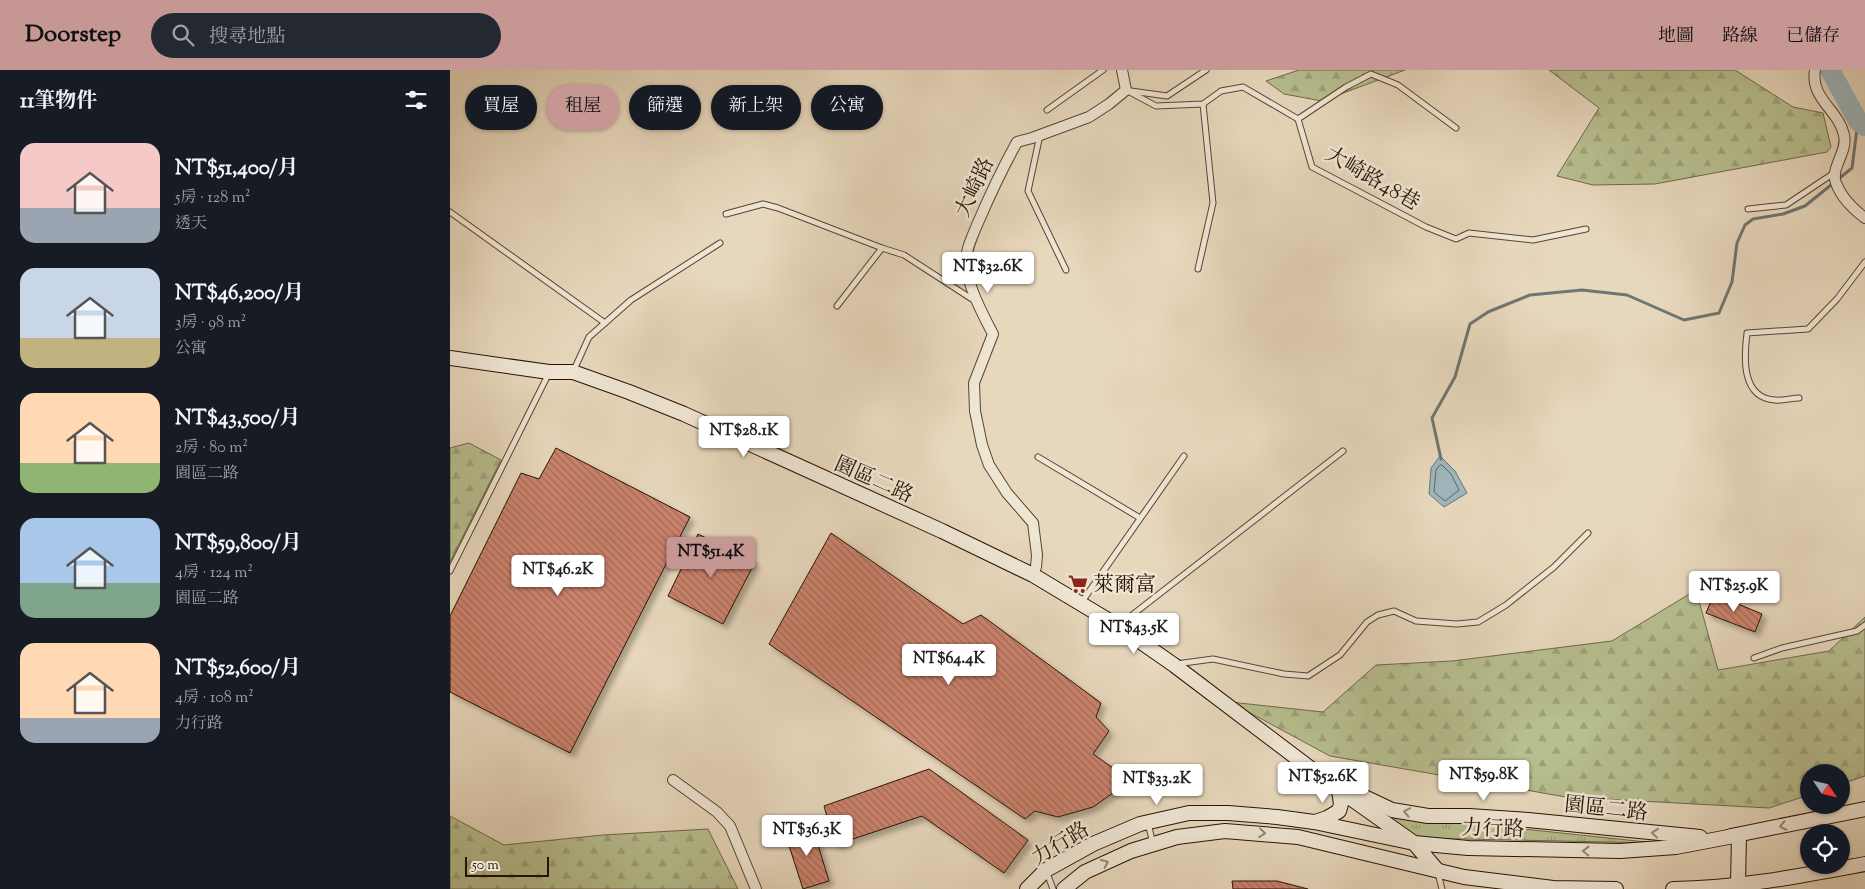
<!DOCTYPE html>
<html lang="zh-TW">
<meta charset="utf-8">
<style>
:root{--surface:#171b24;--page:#242831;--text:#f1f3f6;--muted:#9ea1a6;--accent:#c59692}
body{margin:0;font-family:"Sorts Mill Goudy","Noto Serif TC",serif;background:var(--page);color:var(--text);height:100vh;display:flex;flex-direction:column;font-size:19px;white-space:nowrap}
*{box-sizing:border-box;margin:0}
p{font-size:16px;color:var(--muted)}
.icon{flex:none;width:28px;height:28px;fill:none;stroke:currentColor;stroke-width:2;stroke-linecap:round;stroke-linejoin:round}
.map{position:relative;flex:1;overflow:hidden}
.side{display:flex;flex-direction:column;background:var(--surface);width:450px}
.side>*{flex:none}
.hud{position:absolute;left:15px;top:15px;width:475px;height:45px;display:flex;gap:10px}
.needle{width:32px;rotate:125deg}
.buttons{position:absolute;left:1350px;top:694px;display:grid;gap:10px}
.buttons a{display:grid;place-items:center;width:50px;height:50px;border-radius:50%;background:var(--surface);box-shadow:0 1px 4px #0004;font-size:25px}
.scale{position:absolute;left:15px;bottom:12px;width:84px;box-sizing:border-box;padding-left:5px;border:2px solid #281304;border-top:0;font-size:14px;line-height:18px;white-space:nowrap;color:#281304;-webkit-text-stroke:4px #efe5d3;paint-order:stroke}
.price{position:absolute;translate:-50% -42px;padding:0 11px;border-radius:5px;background:#fff;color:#222;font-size:16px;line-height:32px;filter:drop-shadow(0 1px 2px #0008)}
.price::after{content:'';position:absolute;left:50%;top:30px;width:15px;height:11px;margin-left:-8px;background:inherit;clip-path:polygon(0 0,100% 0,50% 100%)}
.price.current{background:var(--accent);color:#111}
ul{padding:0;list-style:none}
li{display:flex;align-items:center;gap:15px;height:125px;padding:0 20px}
li span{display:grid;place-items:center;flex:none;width:140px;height:100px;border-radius:15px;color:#555}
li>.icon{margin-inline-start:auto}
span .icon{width:60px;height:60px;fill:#fffc;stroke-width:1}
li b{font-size:21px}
h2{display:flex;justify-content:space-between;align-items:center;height:60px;padding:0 20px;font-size:21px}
.chip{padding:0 18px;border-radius:22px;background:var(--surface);box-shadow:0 1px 4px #0004;font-size:18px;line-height:45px}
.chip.current{background:var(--accent);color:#111}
header{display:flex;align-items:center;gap:30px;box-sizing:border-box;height:70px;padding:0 25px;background:var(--accent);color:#111}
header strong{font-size:24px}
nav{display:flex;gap:28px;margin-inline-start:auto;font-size:18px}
.search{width:350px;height:45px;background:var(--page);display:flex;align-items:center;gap:12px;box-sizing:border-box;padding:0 18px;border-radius:28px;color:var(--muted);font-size:19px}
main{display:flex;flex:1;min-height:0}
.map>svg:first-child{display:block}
.grass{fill:url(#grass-tufts);stroke:#70684a}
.forest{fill:url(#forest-firs);stroke:#70684a}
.water{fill:#9db6bd;stroke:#6e7573}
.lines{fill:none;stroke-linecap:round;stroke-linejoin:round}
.shore{stroke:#626460;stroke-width:1}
.stream{stroke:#6e7573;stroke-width:3}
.river{stroke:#9db6bd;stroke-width:20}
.building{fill:url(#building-back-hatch);stroke:#281304;filter:url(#shadow)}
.lane-casing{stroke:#584432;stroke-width:7}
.street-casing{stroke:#584432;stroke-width:12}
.secondary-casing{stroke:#281304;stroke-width:16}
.lane{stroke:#efe5d3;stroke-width:5}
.street{stroke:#efe5d3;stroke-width:10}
.secondary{stroke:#efe5d3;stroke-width:14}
.oneway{stroke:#958676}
.labels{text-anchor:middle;stroke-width:5;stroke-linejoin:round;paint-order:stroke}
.street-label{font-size:21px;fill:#281304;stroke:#efe5d3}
.poi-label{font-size:21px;fill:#281304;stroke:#efe5d3;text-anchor:start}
</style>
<header>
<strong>Doorstep</strong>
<div class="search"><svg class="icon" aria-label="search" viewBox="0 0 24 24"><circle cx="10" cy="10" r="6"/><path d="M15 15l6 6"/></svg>搜尋地點</div>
<nav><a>地圖</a><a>路線</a><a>已儲存</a></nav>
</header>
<main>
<section class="side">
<h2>11筆物件<svg class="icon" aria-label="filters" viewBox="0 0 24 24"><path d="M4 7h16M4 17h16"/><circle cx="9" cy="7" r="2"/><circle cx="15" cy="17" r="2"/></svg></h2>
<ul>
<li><span style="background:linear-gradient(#f6c9c9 65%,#9aa5b1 0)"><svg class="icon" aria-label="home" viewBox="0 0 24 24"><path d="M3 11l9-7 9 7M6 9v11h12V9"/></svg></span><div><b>NT$51,400/月</b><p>5房 · 128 m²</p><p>透天</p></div></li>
<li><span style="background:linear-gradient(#c9d6e8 70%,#c2b280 0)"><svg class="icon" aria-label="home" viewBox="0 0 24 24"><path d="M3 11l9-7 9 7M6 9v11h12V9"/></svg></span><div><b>NT$46,200/月</b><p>3房 · 98 m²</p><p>公寓</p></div></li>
<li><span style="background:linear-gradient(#ffd9b3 70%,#8fb573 0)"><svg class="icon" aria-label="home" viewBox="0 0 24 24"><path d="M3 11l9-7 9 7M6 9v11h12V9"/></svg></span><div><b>NT$43,500/月</b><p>2房 · 80 m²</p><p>園區二路</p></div></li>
<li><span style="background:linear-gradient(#a9c7e8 65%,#7fa58c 0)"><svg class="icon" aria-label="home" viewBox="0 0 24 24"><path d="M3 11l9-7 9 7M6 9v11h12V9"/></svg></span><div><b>NT$59,800/月</b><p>4房 · 124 m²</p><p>園區二路</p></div></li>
<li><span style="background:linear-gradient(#ffd9b3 75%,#9aa5b1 0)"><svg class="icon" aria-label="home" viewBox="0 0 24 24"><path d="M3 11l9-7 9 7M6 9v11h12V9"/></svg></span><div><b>NT$52,600/月</b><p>4房 · 108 m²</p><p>力行路</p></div></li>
</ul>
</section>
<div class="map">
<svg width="1415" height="819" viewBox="0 0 1415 819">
<defs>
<pattern id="grass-tufts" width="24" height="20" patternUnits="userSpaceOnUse" patternTransform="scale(1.25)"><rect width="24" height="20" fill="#b7be8f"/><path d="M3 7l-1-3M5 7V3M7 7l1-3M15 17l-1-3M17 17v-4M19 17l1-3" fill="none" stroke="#9da27a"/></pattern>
<pattern id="forest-firs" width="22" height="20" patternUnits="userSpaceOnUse" patternTransform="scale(1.25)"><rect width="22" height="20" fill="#b7be8f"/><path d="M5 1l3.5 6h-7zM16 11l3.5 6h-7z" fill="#9da27a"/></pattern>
<pattern id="building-back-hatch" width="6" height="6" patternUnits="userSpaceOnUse" patternTransform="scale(1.25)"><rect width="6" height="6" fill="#cb836d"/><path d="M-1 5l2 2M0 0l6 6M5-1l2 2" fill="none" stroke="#a56a57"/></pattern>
<filter id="shadow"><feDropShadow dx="4.5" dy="4.5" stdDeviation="2.5" flood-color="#0004"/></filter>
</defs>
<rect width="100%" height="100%" fill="#e7d7bc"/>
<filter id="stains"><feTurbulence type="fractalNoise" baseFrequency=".004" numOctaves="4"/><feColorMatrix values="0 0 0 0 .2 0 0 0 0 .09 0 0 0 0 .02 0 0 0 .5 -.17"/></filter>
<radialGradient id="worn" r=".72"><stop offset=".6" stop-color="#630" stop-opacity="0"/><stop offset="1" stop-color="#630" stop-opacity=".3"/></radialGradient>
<polygon class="grass" points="931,744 1206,773 967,768"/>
<g class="forest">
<polygon points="849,0 955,0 872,31 834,24 816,11"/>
<polygon points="1099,0 1285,0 1343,37 1373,43 1381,77 1377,82 1205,114 1143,115 1107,106 1149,38"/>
<polygon points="19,373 51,390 0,492 0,378"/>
<polygon points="1246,520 1268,600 1379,581 1415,547 1415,706 1391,714 1391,702 1359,702 1359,725 1319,738 1116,727 880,686 780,632 873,642 926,595 1002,591 1162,571"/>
<polygon points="0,746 54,775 153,765 258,759 288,819 0,819"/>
</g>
<polygon class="water" points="990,386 1005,401 1017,423 994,437 979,424 981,398"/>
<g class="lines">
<polygon class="shore" points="992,395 1001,404 1009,420 995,431 984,422 986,400 989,396"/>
<polyline class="stream" points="991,389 982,348 1005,307 1020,254 1038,242 1080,225 1132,220 1177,225 1234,250 1269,243 1282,212 1287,173 1295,155 1303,149 1333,144 1355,136 1402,98 1408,51"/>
<polyline class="river" points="1380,0 1408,51 1415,56"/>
</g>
<g class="building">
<polygon points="106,378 240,447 120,683 0,622 0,546 71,403 89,409"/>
<polygon points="381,463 513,554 531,545 651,633 646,647 659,661 643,684 669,702 663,723 643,737 608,747 585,741 575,749 319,574"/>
<polygon points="248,464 305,492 273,554 218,526"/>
<polygon points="1264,524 1312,544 1305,562 1256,543"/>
<polygon points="479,699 578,770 554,803 472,746 385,775 374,736"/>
<polygon points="362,755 379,811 353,819 335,763"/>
<polygon points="782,811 827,811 858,819 783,819"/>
</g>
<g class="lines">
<defs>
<g id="lane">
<polyline points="676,20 706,36 753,34 771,21 793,17 848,49 862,97 976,157 1006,169 1019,163 1083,170 1136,159"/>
<polyline points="681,21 717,26 756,0"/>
<polyline points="597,40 653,0"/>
<polyline points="848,49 896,17 921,4 948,15 1006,58"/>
<polyline points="590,65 578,121 616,200"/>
<polyline points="1298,139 1336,135 1384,103"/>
<polyline points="0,142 155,253"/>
<polyline points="276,144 313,134 328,138 432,178"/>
<polyline points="748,199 763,133 753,34"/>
<polyline points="387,236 432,178 454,185 525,231"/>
<polyline points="123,302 139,267 181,230 270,173"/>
<path d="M1349,328C1341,328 1333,331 1325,330C1291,328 1294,287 1297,263L1358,259L1387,229L1415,192"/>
<polyline points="588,387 690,448"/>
<polyline points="0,501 99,303"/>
<polyline points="631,533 734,386"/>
<polyline points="668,556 893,381"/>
<polyline points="1304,588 1332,578 1407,561 1415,555"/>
<polyline points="726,594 763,589 834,604 858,606 890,585 917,552 928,545 944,541 966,551 1007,554 1028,552 1056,535 1104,497 1138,463"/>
<polyline points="698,753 703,774"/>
<polyline points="597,803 603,819"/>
<polyline points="988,803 992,819"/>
</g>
<g id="street">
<path d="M1365,0C1360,29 1389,40 1394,65C1398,82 1380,98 1386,113C1391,127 1403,139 1415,148"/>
<path d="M583,505L586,497L587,485L583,453L557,423L539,395L532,375L525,341L524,313L543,264C533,245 516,213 516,192C516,179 522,167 527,155C539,127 552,99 567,72L582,68L639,47L659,34L676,20L672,0"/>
<polyline points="223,710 267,742 280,756 306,819"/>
</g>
<g id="secondary">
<polyline points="0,288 99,302 123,302 179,322 234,344 492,461 583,505 668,556 724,595 889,720 964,773 987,800"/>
<polyline points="904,722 942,740 978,746 1019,746 1078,750 1250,767"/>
<polyline points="865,752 877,748 889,741 891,734 889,720"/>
<polyline points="1281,766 1415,739"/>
<polyline points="1288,815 1289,765"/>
<polyline points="577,819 596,800 643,774 690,754 739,743 778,743 827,747 864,752 964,773 1018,778 1170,781 1226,777 1289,765"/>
<polyline points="614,819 635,802 681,781 727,767 775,761 848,767 1014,807 1103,818 1166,819"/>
<path d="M1223,819C1289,818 1350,806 1415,794"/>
</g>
</defs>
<use href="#lane" class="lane-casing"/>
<use href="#street" class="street-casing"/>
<use href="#secondary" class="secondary-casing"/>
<use href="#lane" class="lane"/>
<use href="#street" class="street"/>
<use href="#secondary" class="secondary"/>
</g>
<defs><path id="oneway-chevron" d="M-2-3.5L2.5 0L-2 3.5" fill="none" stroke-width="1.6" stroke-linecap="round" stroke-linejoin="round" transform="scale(1.25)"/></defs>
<g class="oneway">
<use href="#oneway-chevron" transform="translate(957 742) rotate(-169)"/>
<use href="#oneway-chevron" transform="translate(1333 756) rotate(168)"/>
<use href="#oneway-chevron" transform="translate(812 763) rotate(6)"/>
<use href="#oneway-chevron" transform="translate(1205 763) rotate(-174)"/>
<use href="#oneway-chevron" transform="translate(1136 781) rotate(-179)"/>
<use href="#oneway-chevron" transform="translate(655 793) rotate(-25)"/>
</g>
<defs>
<symbol id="supermarket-bare" viewBox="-9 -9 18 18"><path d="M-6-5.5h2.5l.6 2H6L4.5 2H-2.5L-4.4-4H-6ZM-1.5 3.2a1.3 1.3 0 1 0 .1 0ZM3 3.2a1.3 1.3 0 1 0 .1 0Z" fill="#8f2418" stroke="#efe5d3" stroke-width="2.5" paint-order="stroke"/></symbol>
</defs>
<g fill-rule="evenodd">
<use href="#supermarket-bare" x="614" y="500" width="28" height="28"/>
</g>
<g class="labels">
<g class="street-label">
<text transform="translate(923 108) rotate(30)" y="7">大崎路48巷</text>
<text transform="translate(524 117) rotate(-65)" y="7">大崎路</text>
<text transform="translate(424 409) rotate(24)" y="7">園區二路</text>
<text transform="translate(1156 738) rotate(6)" y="7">園區二路</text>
<text transform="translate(1043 758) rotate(2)" y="7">力行路</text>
<text transform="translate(610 773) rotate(-31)" y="7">力行路</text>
</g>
<g class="poi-label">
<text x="643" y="521">萊爾富</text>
</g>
</g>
<rect width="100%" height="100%" filter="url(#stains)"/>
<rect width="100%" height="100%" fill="url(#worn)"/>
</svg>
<div class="buttons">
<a><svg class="needle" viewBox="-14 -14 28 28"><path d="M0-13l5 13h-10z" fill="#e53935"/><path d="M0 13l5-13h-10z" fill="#9ea1a6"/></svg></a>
<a><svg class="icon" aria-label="locate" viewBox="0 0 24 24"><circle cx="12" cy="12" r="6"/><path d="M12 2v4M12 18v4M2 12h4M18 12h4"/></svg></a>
</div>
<div class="scale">50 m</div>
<b class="price" style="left:538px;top:224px">NT$32.6K</b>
<b class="price" style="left:294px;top:388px">NT$28.1K</b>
<b class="price current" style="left:261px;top:509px">NT$51.4K</b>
<b class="price" style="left:108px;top:527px">NT$46.2K</b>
<b class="price" style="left:1284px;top:543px">NT$25.9K</b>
<b class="price" style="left:684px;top:585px">NT$43.5K</b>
<b class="price" style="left:499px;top:616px">NT$64.4K</b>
<b class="price" style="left:1034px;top:732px">NT$59.8K</b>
<b class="price" style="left:873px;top:734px">NT$52.6K</b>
<b class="price" style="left:707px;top:736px">NT$33.2K</b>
<b class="price" style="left:357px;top:787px">NT$36.3K</b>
<div class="hud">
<a class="chip">買屋</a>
<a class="chip current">租屋</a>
<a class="chip">篩選</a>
<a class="chip">新上架</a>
<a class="chip">公寓</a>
</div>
</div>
</main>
